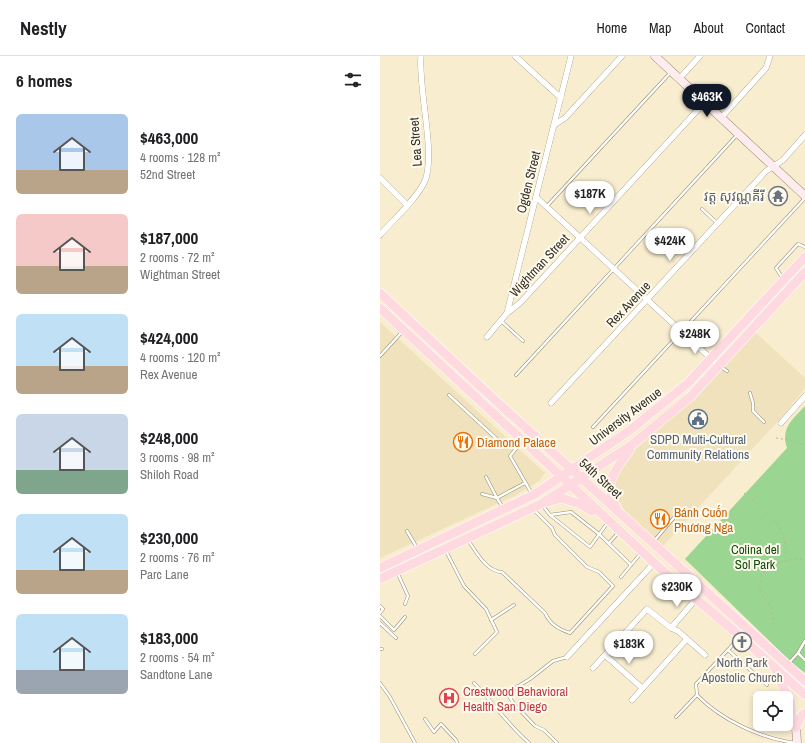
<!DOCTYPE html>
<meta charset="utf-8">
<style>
:root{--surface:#fff;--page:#f6f6f6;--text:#202124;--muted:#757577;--line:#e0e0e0;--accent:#111827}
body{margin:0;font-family:"Archivo Narrow","Noto Sans Khmer",sans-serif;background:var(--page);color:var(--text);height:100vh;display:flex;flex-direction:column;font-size:15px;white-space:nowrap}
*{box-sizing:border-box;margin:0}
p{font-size:13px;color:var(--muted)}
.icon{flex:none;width:22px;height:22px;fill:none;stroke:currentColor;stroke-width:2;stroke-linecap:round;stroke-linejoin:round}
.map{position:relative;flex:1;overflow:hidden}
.drawer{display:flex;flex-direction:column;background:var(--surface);width:380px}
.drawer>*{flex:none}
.tools{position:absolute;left:373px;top:635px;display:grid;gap:8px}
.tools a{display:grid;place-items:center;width:40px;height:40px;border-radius:6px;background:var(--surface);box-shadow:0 2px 6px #0003;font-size:20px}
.price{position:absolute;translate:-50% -34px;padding:0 9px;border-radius:14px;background:#fff;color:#222;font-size:13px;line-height:26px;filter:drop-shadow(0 1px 2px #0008)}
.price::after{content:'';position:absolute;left:50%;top:24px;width:12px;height:9px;margin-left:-6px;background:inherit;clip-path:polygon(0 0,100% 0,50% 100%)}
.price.current{background:var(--accent);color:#fff}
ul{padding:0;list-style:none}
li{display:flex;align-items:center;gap:12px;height:100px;padding:0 16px}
li span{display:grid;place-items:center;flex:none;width:112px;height:80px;border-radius:6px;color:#555}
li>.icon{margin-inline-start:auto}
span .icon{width:48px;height:48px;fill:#fffc;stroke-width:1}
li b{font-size:17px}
h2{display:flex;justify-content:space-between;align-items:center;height:48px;padding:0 16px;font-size:17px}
header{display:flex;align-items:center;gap:24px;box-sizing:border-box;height:56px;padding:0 20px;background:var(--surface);border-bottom:1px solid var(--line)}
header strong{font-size:19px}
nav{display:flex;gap:22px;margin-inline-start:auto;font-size:14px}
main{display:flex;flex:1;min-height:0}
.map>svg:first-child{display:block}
.built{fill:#efe2bc}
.green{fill:#9ad691}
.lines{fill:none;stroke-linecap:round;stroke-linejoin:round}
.lane-casing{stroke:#968c71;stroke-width:3.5}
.street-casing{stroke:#968c71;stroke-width:6}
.secondary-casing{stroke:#968c71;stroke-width:9}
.primary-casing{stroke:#fff;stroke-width:10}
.path{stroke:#bcb39b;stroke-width:1;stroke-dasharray:2 3;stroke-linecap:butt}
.lane{stroke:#fff;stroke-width:2.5}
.street{stroke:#fff;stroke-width:5.5}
.secondary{stroke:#ffecef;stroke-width:8}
.primary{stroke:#fed9e0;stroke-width:9}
.labels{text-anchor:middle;stroke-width:4;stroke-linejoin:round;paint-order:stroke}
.street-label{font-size:13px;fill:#332f23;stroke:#fffaee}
.worship-label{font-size:13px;fill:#5b616d;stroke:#fffaee;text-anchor:end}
.service-label{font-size:13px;fill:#4e5e75;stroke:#fffaee}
.food-label{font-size:13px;fill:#c56008;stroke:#fffaee;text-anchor:start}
.park-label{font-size:13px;fill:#0f4d06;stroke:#fffaee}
.health-label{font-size:13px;fill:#be3a42;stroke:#fffaee;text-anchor:start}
</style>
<header>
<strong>Nestly</strong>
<nav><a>Home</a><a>Map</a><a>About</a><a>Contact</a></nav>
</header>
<main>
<section class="drawer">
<h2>6 homes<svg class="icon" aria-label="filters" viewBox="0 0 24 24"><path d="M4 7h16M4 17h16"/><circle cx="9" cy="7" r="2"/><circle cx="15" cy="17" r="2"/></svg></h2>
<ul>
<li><span style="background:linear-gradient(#a9c7e8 70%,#b9a48a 0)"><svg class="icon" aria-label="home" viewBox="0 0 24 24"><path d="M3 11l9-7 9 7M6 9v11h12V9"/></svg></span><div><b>$463,000</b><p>4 rooms · 128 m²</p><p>52nd Street</p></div></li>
<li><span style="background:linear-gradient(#f6c9c9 65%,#b9a48a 0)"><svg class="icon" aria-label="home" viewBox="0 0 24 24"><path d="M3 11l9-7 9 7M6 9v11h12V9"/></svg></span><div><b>$187,000</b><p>2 rooms · 72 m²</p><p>Wightman Street</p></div></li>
<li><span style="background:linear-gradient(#bfe0f5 65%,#b9a48a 0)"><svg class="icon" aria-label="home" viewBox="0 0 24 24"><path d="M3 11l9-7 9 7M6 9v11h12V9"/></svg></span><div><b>$424,000</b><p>4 rooms · 120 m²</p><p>Rex Avenue</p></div></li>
<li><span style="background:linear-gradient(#c9d6e8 70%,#7fa58c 0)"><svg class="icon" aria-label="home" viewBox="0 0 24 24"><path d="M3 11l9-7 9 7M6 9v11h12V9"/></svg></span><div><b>$248,000</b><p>3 rooms · 98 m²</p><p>Shiloh Road</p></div></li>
<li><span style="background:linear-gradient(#bfe0f5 70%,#b9a48a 0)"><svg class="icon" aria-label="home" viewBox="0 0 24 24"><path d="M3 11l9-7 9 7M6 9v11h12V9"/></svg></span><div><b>$230,000</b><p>2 rooms · 76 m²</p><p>Parc Lane</p></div></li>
<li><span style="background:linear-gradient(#bfe0f5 70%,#9aa5b1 0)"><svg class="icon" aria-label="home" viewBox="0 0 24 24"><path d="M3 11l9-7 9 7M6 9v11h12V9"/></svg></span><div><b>$183,000</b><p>2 rooms · 54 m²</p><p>Sandtone Lane</p></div></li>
</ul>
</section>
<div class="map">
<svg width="425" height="687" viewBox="0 0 425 687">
<rect width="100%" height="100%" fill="#f8edcf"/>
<g class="built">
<polygon points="0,266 165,417 159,425 136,439 0,502"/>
<polygon points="375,276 425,322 425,332 400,363 283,490 245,455 234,436 235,415 251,397 309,347"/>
</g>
<path class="green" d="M425,350V617L413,608L305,503L407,392C400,372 413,363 425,350Z"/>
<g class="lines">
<defs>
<g id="lane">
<polyline points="167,150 291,16"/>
<polyline points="322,153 337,167"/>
<polyline points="403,223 396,212 418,188 425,191"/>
<polyline points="121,265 143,285"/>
<polyline points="0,300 22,276"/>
<polyline points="341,311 347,315"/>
<polyline points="136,319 357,79"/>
<polyline points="370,337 373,347 373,355 384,366"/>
<polyline points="69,339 120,386"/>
<polyline points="213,371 425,142"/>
<polyline points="142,385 130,400 152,438"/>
<polyline points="102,438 117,442 106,421"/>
<polyline points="163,450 170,459 191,456 219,478 251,509 261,497"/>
<polyline points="123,452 117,442 145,427"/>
<polyline points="170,459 210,491 228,466"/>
<polyline points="27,475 37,492"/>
<path d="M88,484C96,496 107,516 122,516L165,557C170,568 178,573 190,577L233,530L219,516L207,511L175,479L172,472L154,454"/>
<polyline points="274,485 297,458"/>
<polyline points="229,487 239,476"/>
<polyline points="66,495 84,530 106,553 117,576 95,598"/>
<polyline points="18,518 28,540 25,548"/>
<polyline points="241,521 251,509"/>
<polyline points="0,550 3,553 0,557"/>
<polyline points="0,560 14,574 25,561"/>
<polyline points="111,564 134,549"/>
<polyline points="0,567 16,582"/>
<path d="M359,582L316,628L317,639C341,664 382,683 416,687"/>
<polyline points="0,593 2,593"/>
<polyline points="348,594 387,629"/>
<polyline points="418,597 425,604"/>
<polyline points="408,608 418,597 425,585"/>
<polyline points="0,627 10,641 35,687"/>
<path d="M94,627C113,646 128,669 149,687"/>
<polyline points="296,661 317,639"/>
<polyline points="45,663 54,676 61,668 76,684 77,687"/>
<polyline points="177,687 164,674 155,670 134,648 127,637 150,623 173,605 187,601"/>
</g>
<g id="street">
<polyline points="135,0 181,42"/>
<polyline points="299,23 320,0"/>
<polyline points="341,62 386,12 390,0"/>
<polyline points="174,69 185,62 242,0"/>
<polyline points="0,122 27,149"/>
<polyline points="156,141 339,310"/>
<path d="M0,179C14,163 34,146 44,127C57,101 38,34 41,0"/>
<polyline points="127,257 191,0"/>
<polyline points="107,281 127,257 140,247 325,46"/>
<polyline points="171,347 386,115 403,104 425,79"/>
<polyline points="401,367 425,340"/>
<polyline points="291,572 316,543"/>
<polyline points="225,599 262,632"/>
<polyline points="187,601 274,507"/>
<polyline points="213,612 267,553 291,572 298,575 325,599"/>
<polyline points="252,644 307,583"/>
</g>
<g id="secondary">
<polyline points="275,0 425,140"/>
<polyline points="416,671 417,687"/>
</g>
<g id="primary">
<polyline points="0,237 115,344 425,625"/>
<polyline points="0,252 283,515 354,575 425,639"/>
<polyline points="168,446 181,442 200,448 212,455"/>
<path d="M236,451C222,424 236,415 250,393"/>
<polyline points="0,512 155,438 249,375 308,327 425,201"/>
<polyline points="0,523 161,448 253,388 310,341 425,216"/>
<polyline points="396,616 411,647 412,663 416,671"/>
<polyline points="416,671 421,660 425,657"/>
</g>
</defs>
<use href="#lane" class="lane-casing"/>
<use href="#street" class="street-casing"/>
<use href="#secondary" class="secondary-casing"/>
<use href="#primary" class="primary-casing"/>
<g class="path">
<polyline points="396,382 416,385 425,390"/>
<polyline points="216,424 222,426"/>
<path d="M364,437C385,456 409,470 405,502"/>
<path d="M394,568C393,562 393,555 390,550C388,545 383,542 381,537C373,511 406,500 425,504"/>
</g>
<use href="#lane" class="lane"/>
<use href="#street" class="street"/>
<use href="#secondary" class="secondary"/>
<use href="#primary" class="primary"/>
</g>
<defs>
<symbol id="temple-ring" viewBox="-11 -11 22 22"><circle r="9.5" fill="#fffaee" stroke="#6b7280" stroke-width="1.5"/><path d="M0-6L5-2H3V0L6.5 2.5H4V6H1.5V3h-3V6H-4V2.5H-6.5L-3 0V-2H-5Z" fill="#6b7280"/></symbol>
<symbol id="civic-ring" viewBox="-11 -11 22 22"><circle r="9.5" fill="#fffaee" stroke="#5c6f8a" stroke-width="1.5"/><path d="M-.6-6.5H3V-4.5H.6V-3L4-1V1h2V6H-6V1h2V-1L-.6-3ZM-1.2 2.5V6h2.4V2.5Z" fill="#5c6f8a"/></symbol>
<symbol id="restaurant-ring" viewBox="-11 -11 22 22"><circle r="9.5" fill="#fffaee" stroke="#e8710a" stroke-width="1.5"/><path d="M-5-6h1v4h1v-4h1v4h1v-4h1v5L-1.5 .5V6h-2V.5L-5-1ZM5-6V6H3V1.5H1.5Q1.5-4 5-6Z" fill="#e8710a"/></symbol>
<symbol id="church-ring" viewBox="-11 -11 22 22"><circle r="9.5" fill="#fffaee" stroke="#6b7280" stroke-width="1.5"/><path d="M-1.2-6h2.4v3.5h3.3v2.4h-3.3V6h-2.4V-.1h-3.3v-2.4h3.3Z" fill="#6b7280"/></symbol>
<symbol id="hospital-ring" viewBox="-11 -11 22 22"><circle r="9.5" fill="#fffaee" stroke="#e0444e" stroke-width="1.5"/><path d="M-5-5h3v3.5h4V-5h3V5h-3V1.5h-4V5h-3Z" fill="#e0444e"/></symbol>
</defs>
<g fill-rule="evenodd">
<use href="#temple-ring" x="387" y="129" width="22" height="22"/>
<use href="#civic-ring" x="307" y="352" width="22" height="22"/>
<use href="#restaurant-ring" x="72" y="375" width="22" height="22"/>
<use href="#restaurant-ring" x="269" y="452" width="22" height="22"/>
<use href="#church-ring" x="351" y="575" width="22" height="22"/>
<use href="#hospital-ring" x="58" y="631" width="22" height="22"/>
</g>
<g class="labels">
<g class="street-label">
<text transform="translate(35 86) rotate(-94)" y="5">Lea Street</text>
<text transform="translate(148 126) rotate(-76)" y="5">Ogden Street</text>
<text transform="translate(159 209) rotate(-47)" y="5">Wightman Street</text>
<text transform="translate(248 248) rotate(-47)" y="5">Rex Avenue</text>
<text transform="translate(245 360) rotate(-37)" y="5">University Avenue</text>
<text transform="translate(221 422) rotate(42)" y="5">54th Street</text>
</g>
<g class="worship-label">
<text x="384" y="145">វត្ត សុវណ្ណគីរី</text>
<text x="362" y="611" text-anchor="middle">North Park<tspan x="362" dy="15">Apostolic Church</tspan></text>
</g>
<g class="service-label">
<text x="318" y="388">SDPD Multi-Cultural<tspan x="318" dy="15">Community Relations</tspan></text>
</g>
<g class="food-label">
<text x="97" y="391">Diamond Palace</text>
<text x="294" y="461">Bánh Cuốn<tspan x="294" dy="15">Phương Nga</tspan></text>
</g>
<g class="park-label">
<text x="375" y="498">Colina del<tspan x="375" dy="15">Sol Park</tspan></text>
</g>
<g class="health-label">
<text x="83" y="640">Crestwood Behavioral<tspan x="83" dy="15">Health San Diego</tspan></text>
</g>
</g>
</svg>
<div class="tools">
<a><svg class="icon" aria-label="locate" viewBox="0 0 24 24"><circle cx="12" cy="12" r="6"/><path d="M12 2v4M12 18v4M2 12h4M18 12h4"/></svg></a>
</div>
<b class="price current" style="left:327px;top:62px">$463K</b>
<b class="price" style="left:210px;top:159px">$187K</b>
<b class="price" style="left:290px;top:206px">$424K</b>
<b class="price" style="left:315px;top:299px">$248K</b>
<b class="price" style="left:297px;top:552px">$230K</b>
<b class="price" style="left:249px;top:609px">$183K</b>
</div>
</main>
